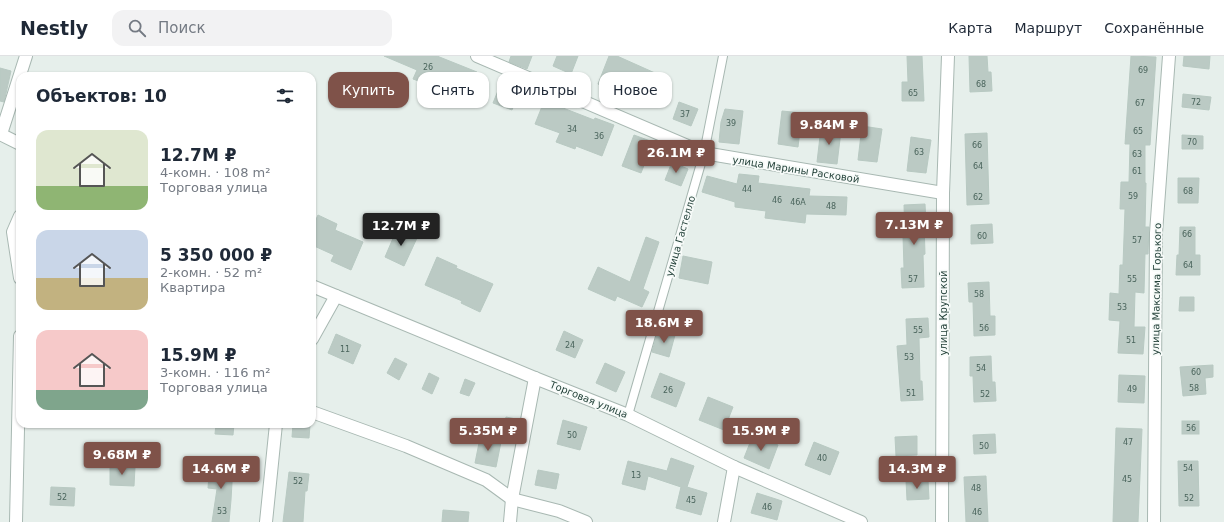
<!DOCTYPE html>
<html lang="ru">
<meta charset="utf-8">
<style>
:root{--surface:#fff;--page:#f2f2f3;--text:#1f2937;--muted:#747a83;--line:#e0e1e3;--accent:#7f5249}
body{margin:0;font-family:"DejaVu Sans",sans-serif;background:var(--page);color:var(--text);height:100vh;display:flex;flex-direction:column;font-size:15px;white-space:nowrap}
*{box-sizing:border-box;margin:0}
p{font-size:13px;color:var(--muted)}
.icon{flex:none;width:22px;height:22px;fill:none;stroke:currentColor;stroke-width:2;stroke-linecap:round;stroke-linejoin:round}
.map{position:relative;flex:1;overflow:hidden}
.panel{position:absolute;left:16px;top:16px;width:300px;height:356px;display:flex;flex-direction:column;background:var(--surface);border-radius:12px;box-shadow:0 1px 3px #0004}
.panel>*{flex:none}
.banner{position:absolute;left:328px;top:16px;width:380px;height:36px;display:flex;gap:8px}
.price{position:absolute;translate:-50% -34px;padding:0 9px;border-radius:4px;background:var(--accent);color:#fff;font-size:13px;line-height:26px;filter:drop-shadow(0 1px 2px #0008)}
.price::after{content:'';position:absolute;left:50%;top:24px;width:12px;height:9px;margin-left:-6px;background:inherit;clip-path:polygon(0 0,100% 0,50% 100%)}
.price.selected{background:#222;color:#fff}
ul{padding:0;list-style:none}
li{display:flex;align-items:center;gap:12px;height:100px;padding:0 20px}
li span{display:grid;place-items:center;flex:none;width:112px;height:80px;border-radius:12px;color:#555}
li>.icon{margin-inline-start:auto}
span .icon{width:48px;height:48px;fill:#fffc;stroke-width:1}
li b{font-size:17px}
h2{display:flex;justify-content:space-between;align-items:center;height:48px;padding:0 20px;font-size:17px}
.tag{padding:0 14px;border-radius:12px;background:var(--surface);box-shadow:0 1px 3px #0004;font-size:14px;line-height:36px}
.tag.selected{background:var(--accent);color:#fff}
header{display:flex;align-items:center;gap:24px;box-sizing:border-box;height:56px;padding:0 20px;background:var(--surface);border-bottom:1px solid var(--line)}
header strong{font-size:19px}
nav{display:flex;gap:22px;margin-inline-start:auto;font-size:14px}
.search{width:280px;height:36px;background:var(--page);display:flex;align-items:center;gap:10px;box-sizing:border-box;padding:0 14px;border-radius:12px;color:var(--muted);font-size:15px}
.map>svg:first-child{display:block}
.building{fill:#bbcac4;stroke:#b8c9c2}
.lines{fill:none;stroke-linecap:round;stroke-linejoin:round}
.lane-casing{stroke:#a8b8b2;stroke-width:10}
.street-casing{stroke:#a8b8b2;stroke-width:14}
.lane{stroke:#fff;stroke-width:8}
.street{stroke:#fff;stroke-width:12}
.labels{text-anchor:middle;stroke-width:3.5;stroke-linejoin:round;paint-order:stroke}
.number-label{font-size:8px;fill:#4a645c}
.street-label{font-size:10px;fill:#24423a;stroke:#f7fbf9}
</style>
<header>
<strong>Nestly</strong>
<div class="search"><svg class="icon" aria-label="search" viewBox="0 0 24 24"><circle cx="10" cy="10" r="6"/><path d="M15 15l6 6"/></svg>Поиск</div>
<nav><a>Карта</a><a>Маршрут</a><a>Сохранённые</a></nav>
</header>
<div class="map">
<svg width="1224" height="466" viewBox="0 0 1224 466">
<rect width="100%" height="100%" fill="#e6efeb"/>
<g class="building">
<polygon points="384,0 437,0 477,16 469,36 435,22 432,30 413,23 417,14"/>
<polygon points="511,0 532,0 527,13 509,6"/>
<polygon points="557,0 578,0 571,18 553,10"/>
<polygon points="609,0 617,0 655,17 642,48 598,28"/>
<polygon points="907,0 922,0 924,45 902,45 902,26 908,26"/>
<polygon points="969,0 987,0 988,16 991,16 992,35 970,36"/>
<polygon points="1131,0 1156,1 1150,89 1145,89 1145,127 1146,127 1145,171 1149,171 1148,198 1145,198 1144,237 1135,236 1134,271 1145,271 1143,298 1118,297 1120,265 1109,264 1110,237 1119,238 1120,209 1123,209 1125,153 1120,153 1121,126 1129,126 1130,88 1125,88"/>
<polygon points="1184,0 1210,0 1209,13 1183,10"/>
<polygon points="0,12 11,15 4,46 0,45"/>
<polygon points="504,20 522,27 512,54 493,47"/>
<polygon points="547,38 565,46 563,52 594,64 595,62 614,69 602,100 576,90 575,93 556,86 560,77 535,68"/>
<polygon points="1183,38 1211,41 1209,54 1182,51"/>
<polygon points="679,46 698,53 691,70 673,63"/>
<polygon points="725,53 743,55 739,88 719,86 721,66"/>
<polygon points="782,55 802,57 798,91 778,88"/>
<polygon points="862,70 882,73 877,106 858,104"/>
<polygon points="821,72 841,75 837,108 817,106"/>
<polygon points="987,77 989,148 967,149 965,78"/>
<polygon points="634,79 653,86 641,117 622,110"/>
<polygon points="1182,79 1203,80 1203,93 1182,93"/>
<polygon points="911,81 931,84 926,117 907,115"/>
<polygon points="672,106 688,113 681,130 665,124"/>
<polygon points="739,118 759,120 758,127 810,133 809,140 847,141 846,159 806,158 805,167 765,162 766,155 735,151 735,146 702,136 707,120 737,128"/>
<polygon points="1178,122 1199,122 1198,147 1178,147"/>
<polygon points="925,148 926,167 924,167 925,198 923,199 924,231 902,232 901,212 904,212 903,180 905,180 904,149"/>
<polygon points="318,159 337,168 335,174 363,186 351,214 331,205 334,199 312,189 312,172"/>
<polygon points="992,168 993,187 971,188 971,169"/>
<polygon points="1180,171 1195,171 1195,199 1200,199 1200,219 1176,219 1177,199 1179,199"/>
<polygon points="397,173 417,182 404,210 385,201"/>
<polygon points="646,181 659,186 643,233 649,236 642,251 617,240 615,245 588,233 598,211 630,226"/>
<polygon points="683,200 712,206 708,228 679,222"/>
<polygon points="437,201 457,210 456,212 493,228 480,256 461,247 462,245 425,229"/>
<polygon points="989,226 990,260 995,260 995,279 974,280 973,246 969,246 968,227"/>
<polygon points="1180,241 1194,241 1194,255 1179,255"/>
<polygon points="928,262 929,281 919,282 920,325 922,325 923,344 901,345 897,290 907,289 906,263"/>
<polygon points="564,275 583,284 575,302 556,294"/>
<polygon points="658,275 675,279 669,301 652,296"/>
<polygon points="336,278 361,289 353,308 328,297"/>
<polygon points="991,300 992,326 995,326 996,345 974,346 973,320 970,320 970,301"/>
<polygon points="395,302 407,308 399,324 387,317"/>
<polygon points="605,307 625,316 616,336 596,327"/>
<polygon points="1213,309 1213,321 1205,322 1206,338 1183,340 1180,311"/>
<polygon points="429,317 439,322 432,338 422,333"/>
<polygon points="660,317 685,327 676,351 651,341"/>
<polygon points="1119,319 1145,320 1144,347 1118,346"/>
<polygon points="465,323 475,327 469,340 460,337"/>
<polygon points="708,341 733,351 724,374 699,364"/>
<polygon points="506,361 516,363 512,376 502,374"/>
<polygon points="563,364 587,371 580,394 557,388"/>
<rect x="1182" y="365" width="17" height="13"/>
<polygon points="216,368 234,368 233,379 215,378"/>
<polygon points="293,368 310,369 309,382 292,381"/>
<polygon points="1116,372 1142,373 1138,466 1113,466"/>
<polygon points="995,378 996,397 974,398 973,379"/>
<polygon points="753,379 778,389 769,413 744,402"/>
<polygon points="917,380 917,399 896,400 895,381"/>
<polygon points="480,382 501,386 496,411 475,407"/>
<polygon points="814,386 839,396 830,419 805,409"/>
<polygon points="671,402 694,410 687,431 707,437 701,459 676,452 681,431 648,420 645,434 622,428 628,405 667,415"/>
<polygon points="1178,405 1198,405 1199,450 1179,450"/>
<polygon points="210,407 233,409 231,444 229,466 212,466 217,433 208,432"/>
<polygon points="110,410 135,411 134,430 110,429"/>
<polygon points="538,414 559,418 556,433 535,429"/>
<polygon points="289,416 309,418 307,435 305,435 303,466 283,466"/>
<polygon points="986,420 988,466 966,466 964,421"/>
<polygon points="906,424 928,424 929,443 907,444"/>
<polygon points="51,431 75,432 74,450 50,449"/>
<polygon points="757,437 782,445 777,464 751,457"/>
<polygon points="443,454 469,456 468,466 442,466"/>
</g>
<g class="lines">
<defs>
<polyline id="lane" points="628,359 704,97 723,0"/>
<g id="street">
<polyline points="477,0 704,97 943,137"/>
<polyline points="0,78 20,88"/>
<polyline points="1,78 26,0"/>
<polyline points="20,160 13,176 20,222"/>
<polyline points="312,230 535,322 628,359 734,411 861,466"/>
<polyline points="312,283 336,240"/>
<polyline points="312,356 406,390 486,424 512,443 559,455 586,466"/>
<polyline points="16,466 20,280"/>
<polyline points="266,466 276,368"/>
<polyline points="510,466 512,443 535,322"/>
<polyline points="724,466 734,411"/>
<polyline points="942,466 943,137 948,0"/>
<polyline points="1154,466 1156,177 1169,0"/>
</g>
</defs>
<use href="#lane" class="lane-casing"/>
<use href="#street" class="street-casing"/>
<use href="#lane" class="lane"/>
<use href="#street" class="street"/>
</g>
<g class="labels">
<g class="number-label">
<text x="428" y="14">26</text>
<text x="1143" y="17">69</text>
<text x="981" y="31">68</text>
<text x="913" y="40">65</text>
<text x="1196" y="49">72</text>
<text x="1140" y="50">67</text>
<text x="685" y="61">37</text>
<text x="731" y="70">39</text>
<text x="572" y="76">34</text>
<text x="1138" y="78">65</text>
<text x="599" y="83">36</text>
<text x="1192" y="89">70</text>
<text x="977" y="92">66</text>
<text x="919" y="99">63</text>
<text x="1137" y="101">63</text>
<text x="978" y="113">64</text>
<text x="1137" y="118">61</text>
<text x="747" y="136">44</text>
<text x="1188" y="138">68</text>
<text x="1133" y="143">59</text>
<text x="978" y="144">62</text>
<text x="777" y="147">46</text>
<text x="798" y="149">46А</text>
<text x="831" y="153">48</text>
<text x="1187" y="181">66</text>
<text x="982" y="183">60</text>
<text x="1137" y="187">57</text>
<text x="1188" y="212">64</text>
<text x="913" y="226">57</text>
<text x="1132" y="226">55</text>
<text x="979" y="241">58</text>
<text x="1122" y="254">53</text>
<text x="984" y="275">56</text>
<text x="918" y="277">55</text>
<text x="1131" y="287">51</text>
<text x="570" y="292">24</text>
<text x="345" y="296">11</text>
<text x="909" y="304">53</text>
<text x="981" y="315">54</text>
<text x="1196" y="319">60</text>
<text x="1194" y="335">58</text>
<text x="1132" y="336">49</text>
<text x="668" y="337">26</text>
<text x="911" y="340">51</text>
<text x="985" y="341">52</text>
<text x="1191" y="375">56</text>
<text x="572" y="382">50</text>
<text x="1128" y="389">47</text>
<text x="984" y="393">50</text>
<text x="822" y="405">40</text>
<text x="1188" y="415">54</text>
<text x="636" y="422">13</text>
<text x="1127" y="426">45</text>
<text x="298" y="428">52</text>
<text x="976" y="435">48</text>
<text x="62" y="444">52</text>
<text x="1189" y="445">52</text>
<text x="691" y="447">45</text>
<text x="767" y="454">46</text>
<text x="222" y="458">53</text>
<text x="977" y="459">46</text>
</g>
<g class="street-label">
<text transform="translate(796 113) rotate(9)" y="4">улица Марины Расковой</text>
<text transform="translate(680 180) rotate(-74)" y="4">улица Гастелло</text>
<text transform="translate(1156 233) rotate(-89)" y="4">улица Максима Горького</text>
<text transform="translate(943 257) rotate(-90)" y="4">улица Крупской</text>
<text transform="translate(589 343) rotate(22)" y="4">Торговая улица</text>
</g>
</g>
</svg>
<b class="price" style="left:829px;top:90px">9.84M ₽</b>
<b class="price" style="left:676px;top:118px">26.1M ₽</b>
<b class="price" style="left:914px;top:190px">7.13M ₽</b>
<b class="price selected" style="left:401px;top:191px">12.7M ₽</b>
<b class="price" style="left:664px;top:288px">18.6M ₽</b>
<b class="price" style="left:488px;top:396px">5.35M ₽</b>
<b class="price" style="left:761px;top:396px">15.9M ₽</b>
<b class="price" style="left:122px;top:420px">9.68M ₽</b>
<b class="price" style="left:221px;top:434px">14.6M ₽</b>
<b class="price" style="left:917px;top:434px">14.3M ₽</b>
<div class="banner">
<a class="tag selected">Купить</a>
<a class="tag">Снять</a>
<a class="tag">Фильтры</a>
<a class="tag">Новое</a>
</div>
<section class="panel">
<h2>Объектов: 10<svg class="icon" aria-label="filters" viewBox="0 0 24 24"><path d="M4 7h16M4 17h16"/><circle cx="9" cy="7" r="2"/><circle cx="15" cy="17" r="2"/></svg></h2>
<ul>
<li><span style="background:linear-gradient(#dfe7d0 70%,#8fb573 0)"><svg class="icon" aria-label="home" viewBox="0 0 24 24"><path d="M3 11l9-7 9 7M6 9v11h12V9"/></svg></span><div><b>12.7M ₽</b><p>4-комн. · 108 m²</p><p>Торговая улица</p></div></li>
<li><span style="background:linear-gradient(#c9d6e8 60%,#c2b280 0)"><svg class="icon" aria-label="home" viewBox="0 0 24 24"><path d="M3 11l9-7 9 7M6 9v11h12V9"/></svg></span><div><b>5 350 000 ₽</b><p>2-комн. · 52 m²</p><p>Квартира</p></div></li>
<li><span style="background:linear-gradient(#f6c9c9 75%,#7fa58c 0)"><svg class="icon" aria-label="home" viewBox="0 0 24 24"><path d="M3 11l9-7 9 7M6 9v11h12V9"/></svg></span><div><b>15.9M ₽</b><p>3-комн. · 116 m²</p><p>Торговая улица</p></div></li>
</ul>
</section>
</div>
